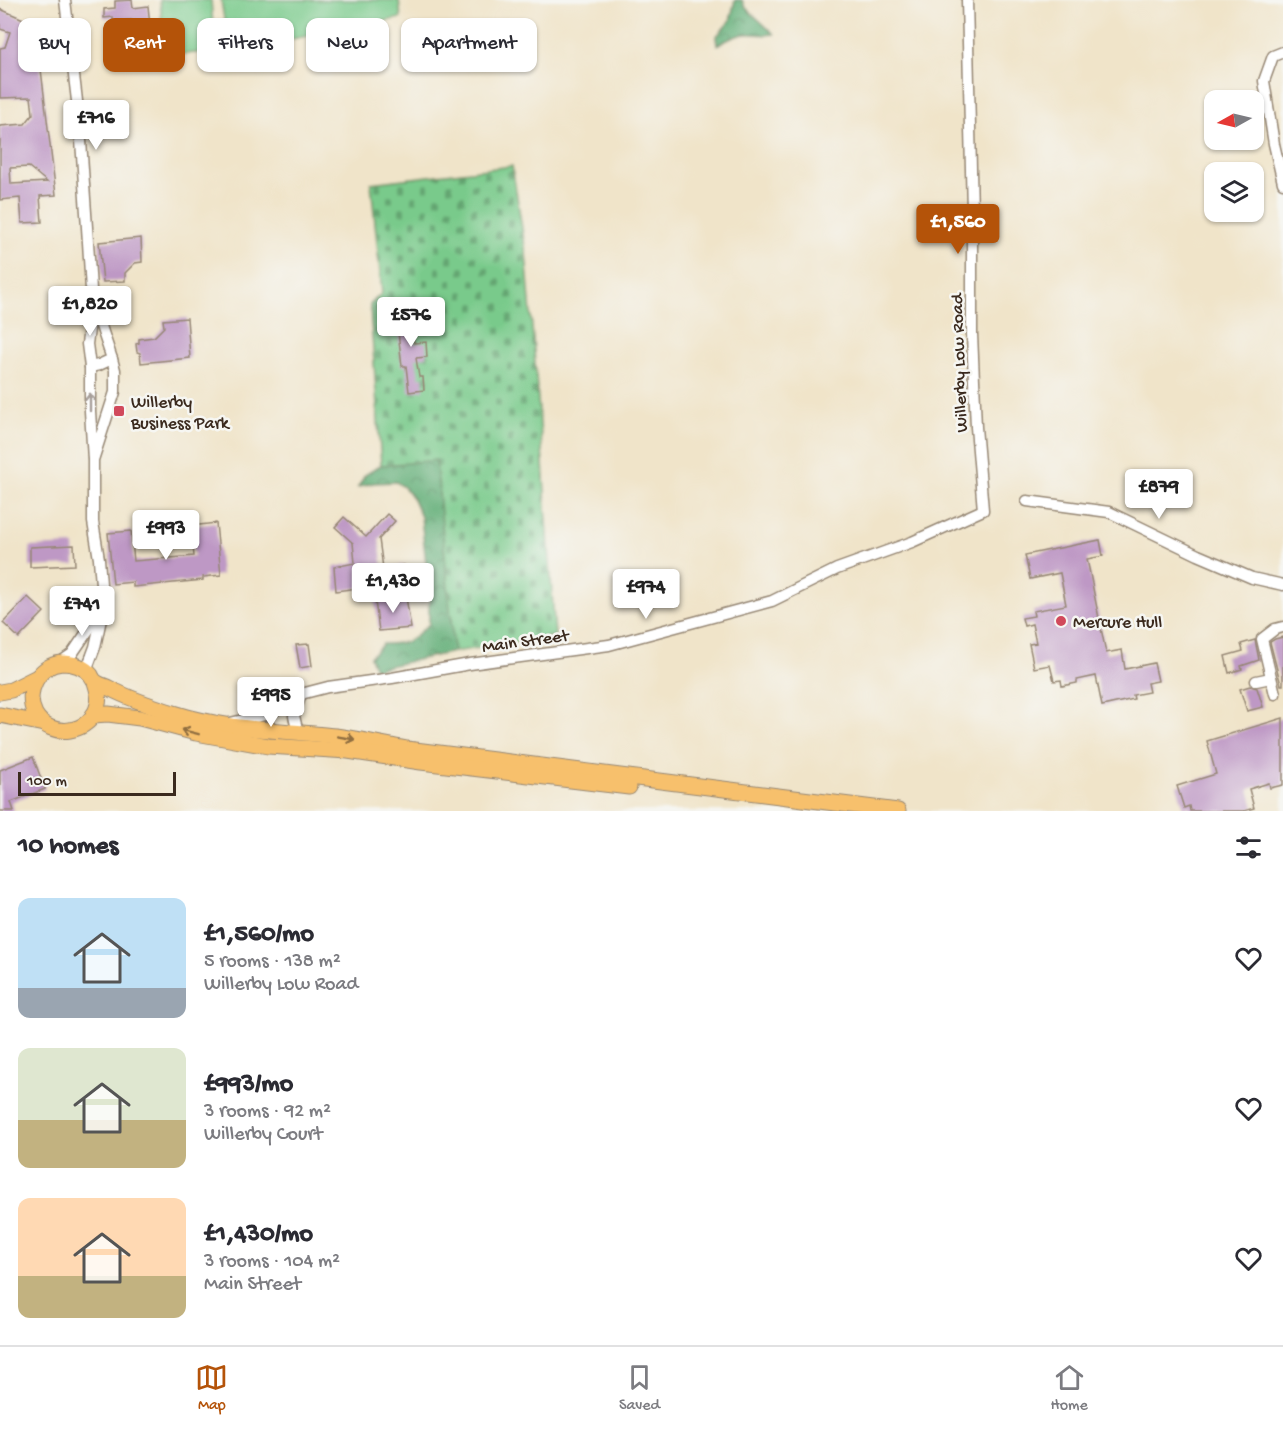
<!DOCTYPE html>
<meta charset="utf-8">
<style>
:root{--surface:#fff;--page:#f7f7f7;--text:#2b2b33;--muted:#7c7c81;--line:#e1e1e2;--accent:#b45309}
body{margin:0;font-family:"Gochi Hand",sans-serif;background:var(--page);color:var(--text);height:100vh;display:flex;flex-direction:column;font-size:22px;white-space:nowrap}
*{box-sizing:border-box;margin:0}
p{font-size:20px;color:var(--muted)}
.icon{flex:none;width:33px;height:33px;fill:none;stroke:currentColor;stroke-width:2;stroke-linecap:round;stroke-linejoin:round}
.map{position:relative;height:811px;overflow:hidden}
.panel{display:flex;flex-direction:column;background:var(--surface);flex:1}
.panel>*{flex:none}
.guide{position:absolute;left:18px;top:18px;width:600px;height:54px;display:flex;gap:12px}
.needle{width:39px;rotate:262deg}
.tools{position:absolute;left:1204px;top:90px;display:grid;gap:12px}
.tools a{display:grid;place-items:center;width:60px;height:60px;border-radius:12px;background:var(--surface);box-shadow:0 2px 4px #0004;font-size:30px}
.scale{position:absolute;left:18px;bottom:15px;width:158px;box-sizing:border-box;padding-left:6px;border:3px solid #3b2a1e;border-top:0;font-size:16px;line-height:21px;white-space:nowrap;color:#3b2a1e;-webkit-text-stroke:4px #f6f6f2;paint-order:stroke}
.price{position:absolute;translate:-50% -51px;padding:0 14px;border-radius:6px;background:#fff;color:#222;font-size:20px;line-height:39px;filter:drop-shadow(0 2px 3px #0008)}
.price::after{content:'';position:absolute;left:50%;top:36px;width:18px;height:14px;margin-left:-9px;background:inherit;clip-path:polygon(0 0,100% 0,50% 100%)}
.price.current{background:var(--accent);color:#fff}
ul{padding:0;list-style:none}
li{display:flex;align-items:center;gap:18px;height:150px;padding:0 18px}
li span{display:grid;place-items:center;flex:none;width:168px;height:120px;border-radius:12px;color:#555}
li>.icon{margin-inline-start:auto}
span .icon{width:72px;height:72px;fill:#fffc;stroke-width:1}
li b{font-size:26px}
h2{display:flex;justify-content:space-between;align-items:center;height:72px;padding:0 18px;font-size:26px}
.chip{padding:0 21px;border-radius:12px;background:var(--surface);box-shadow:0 2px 4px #0004;font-size:21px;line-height:54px}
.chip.current{background:var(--accent);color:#fff}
.tab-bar{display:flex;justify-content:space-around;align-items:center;height:84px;border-top:2px solid var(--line);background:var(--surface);font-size:16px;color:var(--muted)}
.tab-bar a{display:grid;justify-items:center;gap:3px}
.tab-bar .current{color:var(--accent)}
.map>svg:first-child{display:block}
.green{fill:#79ca8b;stroke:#5a7a54;stroke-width:1.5}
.forest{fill:url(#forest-crowns);stroke:#4e6c4a;stroke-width:1.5}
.cemetery{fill:url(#cemetery-stones);stroke:#5a7a54;stroke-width:1.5}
.building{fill:#be98c5;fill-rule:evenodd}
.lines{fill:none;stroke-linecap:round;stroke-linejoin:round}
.minor-casing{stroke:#968774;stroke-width:13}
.highway-casing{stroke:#968774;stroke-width:17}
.minor{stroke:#fff;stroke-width:10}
.highway{stroke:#f7c06c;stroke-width:15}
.oneway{stroke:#a79f9a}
.oneway2{stroke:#906e41}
.poi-dot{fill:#d1495b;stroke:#f6f6f2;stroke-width:2}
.labels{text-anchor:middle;stroke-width:5;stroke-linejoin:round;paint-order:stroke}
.street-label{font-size:18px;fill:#3b2a1e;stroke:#f6f6f2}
.poi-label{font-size:18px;fill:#3b2a1e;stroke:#f6f6f2;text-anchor:start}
</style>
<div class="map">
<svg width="1283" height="811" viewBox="0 0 1283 811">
<defs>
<pattern id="forest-crowns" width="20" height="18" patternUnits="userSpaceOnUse" patternTransform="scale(1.5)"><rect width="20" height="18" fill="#62ae77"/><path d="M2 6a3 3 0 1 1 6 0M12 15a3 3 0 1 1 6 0" fill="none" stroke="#528e61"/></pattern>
<pattern id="cemetery-stones" width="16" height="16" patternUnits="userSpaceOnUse" patternTransform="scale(1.5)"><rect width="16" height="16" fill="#79ca8b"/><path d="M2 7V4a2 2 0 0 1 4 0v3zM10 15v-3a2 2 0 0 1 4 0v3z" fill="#64a471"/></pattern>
</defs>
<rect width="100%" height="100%" fill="#f6f6f2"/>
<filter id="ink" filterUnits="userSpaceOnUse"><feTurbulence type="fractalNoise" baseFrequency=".0167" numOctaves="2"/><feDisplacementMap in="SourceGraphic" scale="12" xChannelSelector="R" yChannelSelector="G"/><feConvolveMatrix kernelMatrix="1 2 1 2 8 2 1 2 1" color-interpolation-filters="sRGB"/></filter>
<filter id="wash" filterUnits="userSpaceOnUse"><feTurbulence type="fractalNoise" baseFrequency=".008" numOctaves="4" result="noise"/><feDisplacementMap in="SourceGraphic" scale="24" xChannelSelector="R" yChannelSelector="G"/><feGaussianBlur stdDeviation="1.35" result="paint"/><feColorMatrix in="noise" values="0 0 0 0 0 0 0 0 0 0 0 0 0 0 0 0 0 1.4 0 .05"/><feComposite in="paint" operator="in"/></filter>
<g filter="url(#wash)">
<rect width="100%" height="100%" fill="#f0e4c9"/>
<g class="green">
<polygon points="160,0 211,0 215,51 165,56"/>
<polygon points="221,0 399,0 401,18 229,51"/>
</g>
<g class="forest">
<path d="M735,0H742L745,7L774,34C763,36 754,33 745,34C735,35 726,41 717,45L716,37L730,21Z"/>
<path d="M436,459L454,652L375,669L370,657L383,644C410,644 410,641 429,624V591L421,517L413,499L405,488L396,482L373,483L358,487L365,475L381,465L408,463Z"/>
</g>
<polygon class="cemetery" points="512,166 526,253 542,448 555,636 454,652 436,460 408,463 381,465 370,305 382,293 371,183"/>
<g id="blocks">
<g class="building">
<polygon points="132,0 133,8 148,6 152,46 147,46 147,52 119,54 118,42 132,41 131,20 113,22 113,17 104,18 104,9 115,8 115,1"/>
<path d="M0,9L28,21L22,40L37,45L42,52L44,61H40L56,195L40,196L42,222L22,223L20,198L0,200V126L25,124L33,114L31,97L0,98V48L5,47L10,32L0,29ZM29,167L47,182L11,184L10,168Z"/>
<polygon points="141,238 142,262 135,263 125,273 125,281 103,282 99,242"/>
<polygon points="415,306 417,325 412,325 414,343 426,342 427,357 416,358 419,377 423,377 424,390 409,392 406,366 402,366 398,332 400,332 398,308"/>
<polygon points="187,318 190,358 141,363 140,353 137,352 136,344 139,343 139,339 154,337 164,327 163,320"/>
<polygon points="387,514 395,521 379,539 383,568 404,565 407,580 380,584 380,585 336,591 334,567 355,563 353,543 335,527 344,517 366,537"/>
<polygon points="216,523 221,575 203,577 203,580 133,587 133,582 113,584 108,533 131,531 134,561 194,556 191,526"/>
<polygon points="1100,540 1103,556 1087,559 1106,653 1122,650 1125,669 1154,663 1158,681 1147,683 1149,692 1133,695 1134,699 1102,706 1096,676 1077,680 1077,683 1062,686 1061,680 1054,681 1050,665 1034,668 1029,644 1036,643 1032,624 1024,626 1022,618 1034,616 1033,611 1066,605 1060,573 1030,579 1025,555"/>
<polygon points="74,545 75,565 30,567 30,547"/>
<polygon points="28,597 44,612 19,638 3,623"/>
<polygon points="406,597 411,628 379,631 375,601"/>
<polygon points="1283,637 1283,685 1281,685 1270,642 1275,639"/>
<polygon points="1255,640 1259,660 1241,666 1242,669 1229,673 1225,656 1243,651 1241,644"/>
<polygon points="309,644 312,666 300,668 296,645"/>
<polygon points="1250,686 1257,688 1263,707 1247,711 1240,689"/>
<polygon points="1283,718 1283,785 1270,788 1269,783 1249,789 1254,808 1244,811 1190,811 1189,806 1184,808 1177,786 1216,774 1207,741"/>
<polygon points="33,757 45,789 11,802 14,811 0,811 0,770"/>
</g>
</g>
</g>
<g filter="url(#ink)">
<use href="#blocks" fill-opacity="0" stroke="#968774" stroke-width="1.5"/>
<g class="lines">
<defs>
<g id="minor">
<polyline points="65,0 80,126 88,242 92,306 87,344 90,367"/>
<polyline points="1283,52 1273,56 1264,81 1274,144 1283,183"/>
<polyline points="92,306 101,326 112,359"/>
<polyline points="1027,501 1109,512 1198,555 1252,578 1283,585"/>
<polyline points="59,663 72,654 100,613"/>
<polyline points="86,671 95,647 103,610 99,559 93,522 93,460 90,411 90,367 99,365 112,359 115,370 115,392 93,460"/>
<polyline points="1256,681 1271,678"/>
<polyline points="1275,694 1262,639 1275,629 1283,627"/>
<polyline points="230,723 269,714 301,694 328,687 392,678 470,664 609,645 772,601 837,569 912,542 983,510 976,427 972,334 972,212 967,0"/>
<polyline points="298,733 294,716 301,694"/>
</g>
<g id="highway">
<path d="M95,682C97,689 100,696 98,704C92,734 50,740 35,714C24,692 38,665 62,663C73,663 84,667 91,675C93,679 93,680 96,682C100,685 105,686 109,688C130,699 154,707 177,714C227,730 284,730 335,736C359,739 384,745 407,749L898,811"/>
<polyline points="0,692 11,690 37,677"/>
<polyline points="0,715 44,724"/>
<polyline points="93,715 108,714 140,718 196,733 268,746 348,751 421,762 629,787"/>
</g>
</defs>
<use href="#minor" class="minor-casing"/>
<use href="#highway" class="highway-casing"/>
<use href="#minor" class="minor"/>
<use href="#highway" class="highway"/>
</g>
<defs><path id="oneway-shaft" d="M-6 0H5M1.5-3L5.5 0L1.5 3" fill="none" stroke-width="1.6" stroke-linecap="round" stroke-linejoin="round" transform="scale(1.5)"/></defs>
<use class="oneway" href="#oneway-shaft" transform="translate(90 402) rotate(-90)"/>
<g class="oneway2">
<use href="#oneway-shaft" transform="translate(190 732) rotate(-166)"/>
<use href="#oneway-shaft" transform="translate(346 738) rotate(10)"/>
</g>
</g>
<g class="poi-dot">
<rect x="113" y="405" width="12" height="12" rx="3"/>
<circle cx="1061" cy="621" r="6"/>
</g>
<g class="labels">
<g class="street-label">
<text transform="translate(958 363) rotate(-92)" y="6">Willerby Low Road</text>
<text transform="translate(525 640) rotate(-8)" y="6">Main Street</text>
</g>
<g class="poi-label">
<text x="131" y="407">Willerby<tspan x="131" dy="21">Business Park</tspan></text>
<text x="1073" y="627">Mercure Hull</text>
</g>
</g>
</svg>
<div class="tools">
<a><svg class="needle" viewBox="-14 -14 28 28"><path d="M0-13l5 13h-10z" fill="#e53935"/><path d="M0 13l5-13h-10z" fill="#7c7c81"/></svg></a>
<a><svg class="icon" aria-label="layers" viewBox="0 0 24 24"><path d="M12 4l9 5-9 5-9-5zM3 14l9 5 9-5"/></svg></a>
</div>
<div class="scale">100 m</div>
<b class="price" style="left:96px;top:151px">£716</b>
<b class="price current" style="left:958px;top:255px">£1,560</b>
<b class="price" style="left:90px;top:337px">£1,820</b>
<b class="price" style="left:411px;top:348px">£576</b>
<b class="price" style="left:1159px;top:520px">£879</b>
<b class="price" style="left:166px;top:561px">£993</b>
<b class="price" style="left:393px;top:614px">£1,430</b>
<b class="price" style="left:646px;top:620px">£974</b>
<b class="price" style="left:82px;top:637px">£741</b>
<b class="price" style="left:271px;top:728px">£995</b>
<div class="guide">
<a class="chip">Buy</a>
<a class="chip current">Rent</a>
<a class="chip">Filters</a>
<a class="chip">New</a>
<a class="chip">Apartment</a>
</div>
</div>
<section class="panel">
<h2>10 homes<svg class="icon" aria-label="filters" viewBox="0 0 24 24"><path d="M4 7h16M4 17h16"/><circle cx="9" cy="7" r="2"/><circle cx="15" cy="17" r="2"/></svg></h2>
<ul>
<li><span style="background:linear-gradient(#bfe0f5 75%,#9aa5b1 0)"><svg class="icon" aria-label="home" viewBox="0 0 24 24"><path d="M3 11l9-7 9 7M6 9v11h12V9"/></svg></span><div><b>£1,560/mo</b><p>5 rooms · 138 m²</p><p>Willerby Low Road</p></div><svg class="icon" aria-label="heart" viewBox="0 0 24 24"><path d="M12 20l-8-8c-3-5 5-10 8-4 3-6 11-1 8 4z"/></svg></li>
<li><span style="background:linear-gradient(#dfe7d0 60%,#c2b280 0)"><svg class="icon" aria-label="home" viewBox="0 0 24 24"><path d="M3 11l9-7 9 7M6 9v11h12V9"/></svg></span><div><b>£993/mo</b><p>3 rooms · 92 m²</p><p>Willerby Court</p></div><svg class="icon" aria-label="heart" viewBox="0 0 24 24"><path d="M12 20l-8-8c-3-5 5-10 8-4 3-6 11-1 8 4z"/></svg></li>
<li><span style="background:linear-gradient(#ffd9b3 65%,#c2b280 0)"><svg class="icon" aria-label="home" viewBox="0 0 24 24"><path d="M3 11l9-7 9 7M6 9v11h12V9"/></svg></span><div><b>£1,430/mo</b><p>3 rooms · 104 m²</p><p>Main Street</p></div><svg class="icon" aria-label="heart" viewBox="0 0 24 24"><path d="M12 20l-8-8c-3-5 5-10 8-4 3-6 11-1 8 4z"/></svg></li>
</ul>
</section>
<nav class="tab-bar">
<a class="current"><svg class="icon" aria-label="map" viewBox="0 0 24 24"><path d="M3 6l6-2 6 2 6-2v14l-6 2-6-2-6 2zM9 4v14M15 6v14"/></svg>Map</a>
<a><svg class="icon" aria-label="saved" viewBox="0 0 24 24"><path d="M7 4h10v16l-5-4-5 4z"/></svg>Saved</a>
<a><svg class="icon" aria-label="home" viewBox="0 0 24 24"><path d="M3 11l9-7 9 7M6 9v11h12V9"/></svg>Home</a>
</nav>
